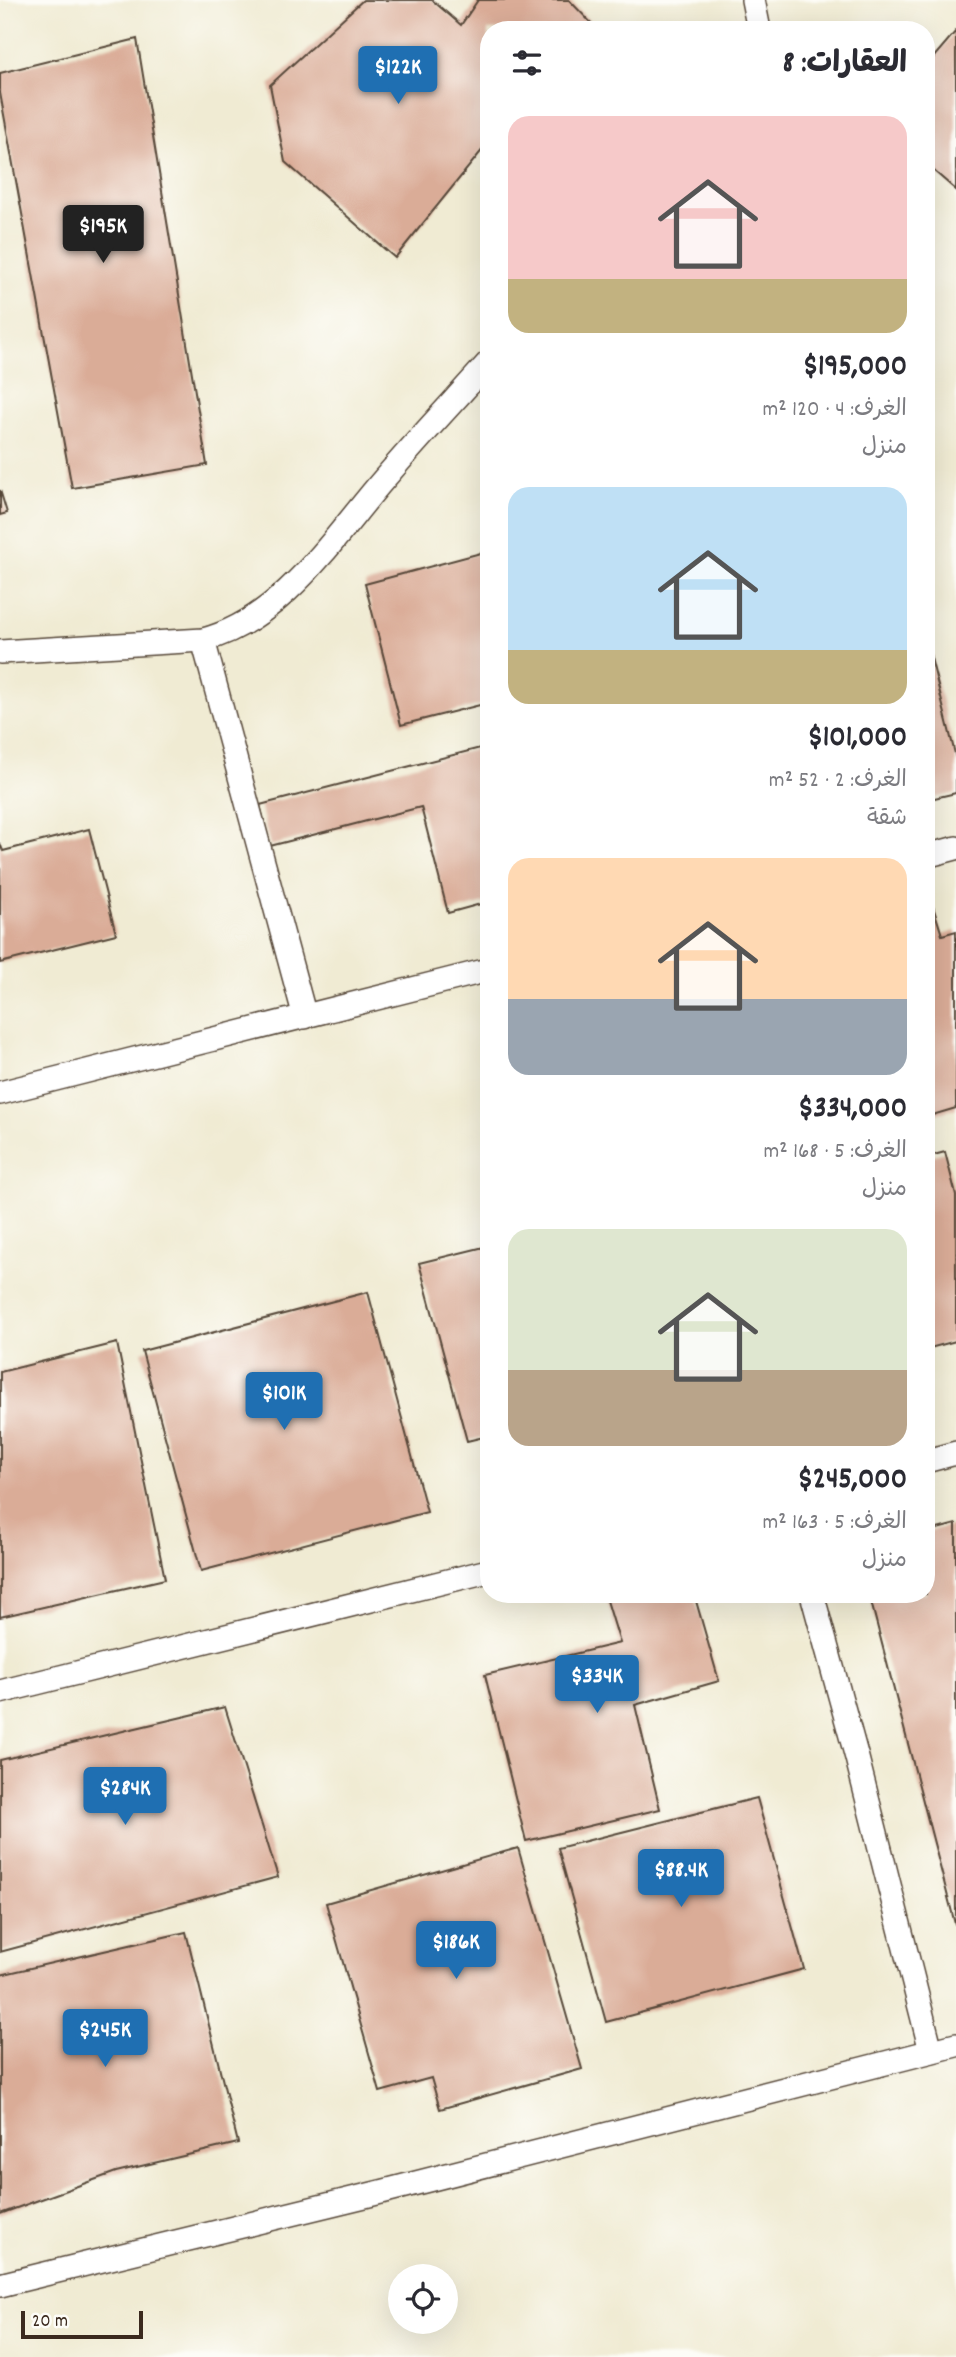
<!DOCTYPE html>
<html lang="ar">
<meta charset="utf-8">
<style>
:root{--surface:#fff;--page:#f2f2f3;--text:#2b2b33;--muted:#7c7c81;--accent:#1f6fb2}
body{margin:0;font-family:Dekko,"Playpen Sans Arabic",sans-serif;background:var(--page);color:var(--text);direction:rtl;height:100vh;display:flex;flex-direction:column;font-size:26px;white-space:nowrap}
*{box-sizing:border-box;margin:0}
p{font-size:23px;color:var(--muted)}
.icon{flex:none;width:38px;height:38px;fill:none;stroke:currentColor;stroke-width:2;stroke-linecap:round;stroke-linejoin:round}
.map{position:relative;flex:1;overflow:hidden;direction:ltr}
.details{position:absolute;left:480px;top:21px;width:455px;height:1582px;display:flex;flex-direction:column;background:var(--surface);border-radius:28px;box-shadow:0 7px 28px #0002;direction:rtl}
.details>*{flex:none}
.fabs{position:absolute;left:388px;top:2264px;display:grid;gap:14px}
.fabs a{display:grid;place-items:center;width:70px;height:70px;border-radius:50%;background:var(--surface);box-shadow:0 7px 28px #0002;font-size:35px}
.scale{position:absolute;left:21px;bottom:18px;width:122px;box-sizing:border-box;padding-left:7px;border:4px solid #3b2a1e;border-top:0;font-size:19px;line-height:24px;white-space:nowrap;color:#3b2a1e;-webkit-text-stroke:5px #fdfcf7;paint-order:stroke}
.price{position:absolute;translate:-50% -60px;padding:0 16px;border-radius:7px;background:var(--accent);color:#fff;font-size:23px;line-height:46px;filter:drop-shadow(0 2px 4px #0008)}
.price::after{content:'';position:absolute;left:50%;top:42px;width:21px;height:16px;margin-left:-10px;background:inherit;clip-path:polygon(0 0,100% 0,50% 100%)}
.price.selected{background:#222;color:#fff}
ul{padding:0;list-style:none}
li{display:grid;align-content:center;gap:14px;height:371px;padding:0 28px}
li span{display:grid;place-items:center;height:217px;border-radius:21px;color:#555}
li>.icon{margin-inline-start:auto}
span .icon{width:126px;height:126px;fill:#fffc;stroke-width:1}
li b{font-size:30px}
h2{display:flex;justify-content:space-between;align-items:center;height:84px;padding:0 28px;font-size:30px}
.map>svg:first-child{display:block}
.building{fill:#daac97}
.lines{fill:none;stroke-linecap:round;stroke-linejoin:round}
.service-casing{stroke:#564739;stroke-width:26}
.service{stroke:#fff;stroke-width:23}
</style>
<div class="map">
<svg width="956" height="2357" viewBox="0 0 956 2357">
<rect width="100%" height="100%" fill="#fdfcf7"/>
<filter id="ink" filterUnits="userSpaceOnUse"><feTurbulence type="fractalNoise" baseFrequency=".0143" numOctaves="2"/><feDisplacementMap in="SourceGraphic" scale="14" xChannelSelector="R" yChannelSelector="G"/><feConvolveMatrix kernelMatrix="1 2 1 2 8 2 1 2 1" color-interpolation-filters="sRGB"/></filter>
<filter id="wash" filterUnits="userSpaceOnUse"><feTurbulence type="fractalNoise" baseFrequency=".00686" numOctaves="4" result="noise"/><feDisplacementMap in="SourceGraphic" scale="28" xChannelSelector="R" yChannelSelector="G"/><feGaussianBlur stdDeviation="1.57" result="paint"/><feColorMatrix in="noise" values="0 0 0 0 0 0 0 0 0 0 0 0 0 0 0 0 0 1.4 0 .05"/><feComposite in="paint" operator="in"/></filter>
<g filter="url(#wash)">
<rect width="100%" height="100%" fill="#f0ebd3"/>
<g id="blocks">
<g class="building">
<polygon points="363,0 432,0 461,25 478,0 569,0 598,30 488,30 488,143 395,258 285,162 270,85"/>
<polygon points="956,31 956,190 926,164 926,66"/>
<polygon points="137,39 207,465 72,488 0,93 0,73"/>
<polygon points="0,490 7,513 0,515"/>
<polygon points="488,551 488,703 401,725 365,584"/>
<polygon points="926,638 956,758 956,793 926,800"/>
<polygon points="488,746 488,902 448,913 421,807 270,846 260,805"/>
<polygon points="89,829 116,934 0,963 0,843 3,851"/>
<polygon points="931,900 942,935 956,931 956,1108 926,1117 926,902"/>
<polygon points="945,1152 956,1195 956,1341 926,1349 926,1157"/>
<polygon points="488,1246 488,1436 467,1441 419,1263"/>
<polygon points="368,1292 427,1512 201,1571 142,1351"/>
<polygon points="117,1343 165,1579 0,1617 0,1372"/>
<polygon points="956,1524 956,1924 955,1924 869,1594 926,1594 926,1532"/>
<polygon points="605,1594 694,1594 719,1681 635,1705 660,1809 526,1841 485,1675 620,1643"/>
<polygon points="225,1707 278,1877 0,1952 0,1760"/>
<polygon points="757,1798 804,1969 606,2022 558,1848"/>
<polygon points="518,1848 582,2069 440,2109 431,2078 380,2092 326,1903"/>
<polygon points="186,1932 238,2143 116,2172 0,2214 0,1975"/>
</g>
</g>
</g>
<g filter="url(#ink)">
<use href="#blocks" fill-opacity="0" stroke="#564739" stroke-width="2"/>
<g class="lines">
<defs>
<g id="service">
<polyline points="753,0 759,30"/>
<polyline points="203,640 305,1017"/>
<path d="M0,652L203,640C283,619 333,538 384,479C418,439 454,401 488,363"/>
<polyline points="926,856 956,848"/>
<polyline points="0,1093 488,970"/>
<polyline points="926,1461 956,1453"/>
<polyline points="812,1594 857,1758 931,2051"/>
<polyline points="0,1692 488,1571"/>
<polyline points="0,2285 385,2191 956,2045"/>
</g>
</defs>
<use href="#service" class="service-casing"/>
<use href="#service" class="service"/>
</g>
</g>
</svg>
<div class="fabs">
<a><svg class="icon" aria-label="locate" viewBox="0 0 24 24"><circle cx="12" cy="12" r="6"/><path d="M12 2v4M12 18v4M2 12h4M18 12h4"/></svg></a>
</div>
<div class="scale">20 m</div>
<b class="price" style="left:398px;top:106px">$122K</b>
<b class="price selected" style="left:103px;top:265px">$195K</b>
<b class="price" style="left:284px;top:1432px">$101K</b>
<b class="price" style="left:597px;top:1715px">$334K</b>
<b class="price" style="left:125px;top:1827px">$284K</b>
<b class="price" style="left:681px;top:1909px">$88.4K</b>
<b class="price" style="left:456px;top:1981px">$186K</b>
<b class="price" style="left:105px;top:2069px">$245K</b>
<section class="details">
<h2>العقارات: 8<svg class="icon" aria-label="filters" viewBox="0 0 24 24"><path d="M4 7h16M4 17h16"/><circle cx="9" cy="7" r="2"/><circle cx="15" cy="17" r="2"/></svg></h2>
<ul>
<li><span style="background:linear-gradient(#f6c9c9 75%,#c2b280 0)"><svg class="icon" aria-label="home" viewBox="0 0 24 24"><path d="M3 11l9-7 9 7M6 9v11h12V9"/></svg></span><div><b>$195,000</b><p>الغرف: 4 · 120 m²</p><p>منزل</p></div></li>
<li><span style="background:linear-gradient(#bfe0f5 75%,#c2b280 0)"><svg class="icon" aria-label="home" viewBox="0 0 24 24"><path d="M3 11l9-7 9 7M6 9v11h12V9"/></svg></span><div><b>$101,000</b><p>الغرف: 2 · 52 m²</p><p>شقة</p></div></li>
<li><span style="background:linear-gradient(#ffd9b3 65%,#9aa5b1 0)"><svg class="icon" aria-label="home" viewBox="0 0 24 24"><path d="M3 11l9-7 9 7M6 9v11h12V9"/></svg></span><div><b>$334,000</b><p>الغرف: 5 · 168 m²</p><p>منزل</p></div></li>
<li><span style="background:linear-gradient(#dfe7d0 65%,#b9a48a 0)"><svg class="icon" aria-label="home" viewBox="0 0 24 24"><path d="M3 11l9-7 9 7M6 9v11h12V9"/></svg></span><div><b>$245,000</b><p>الغرف: 5 · 163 m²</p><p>منزل</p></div></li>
</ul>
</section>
</div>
